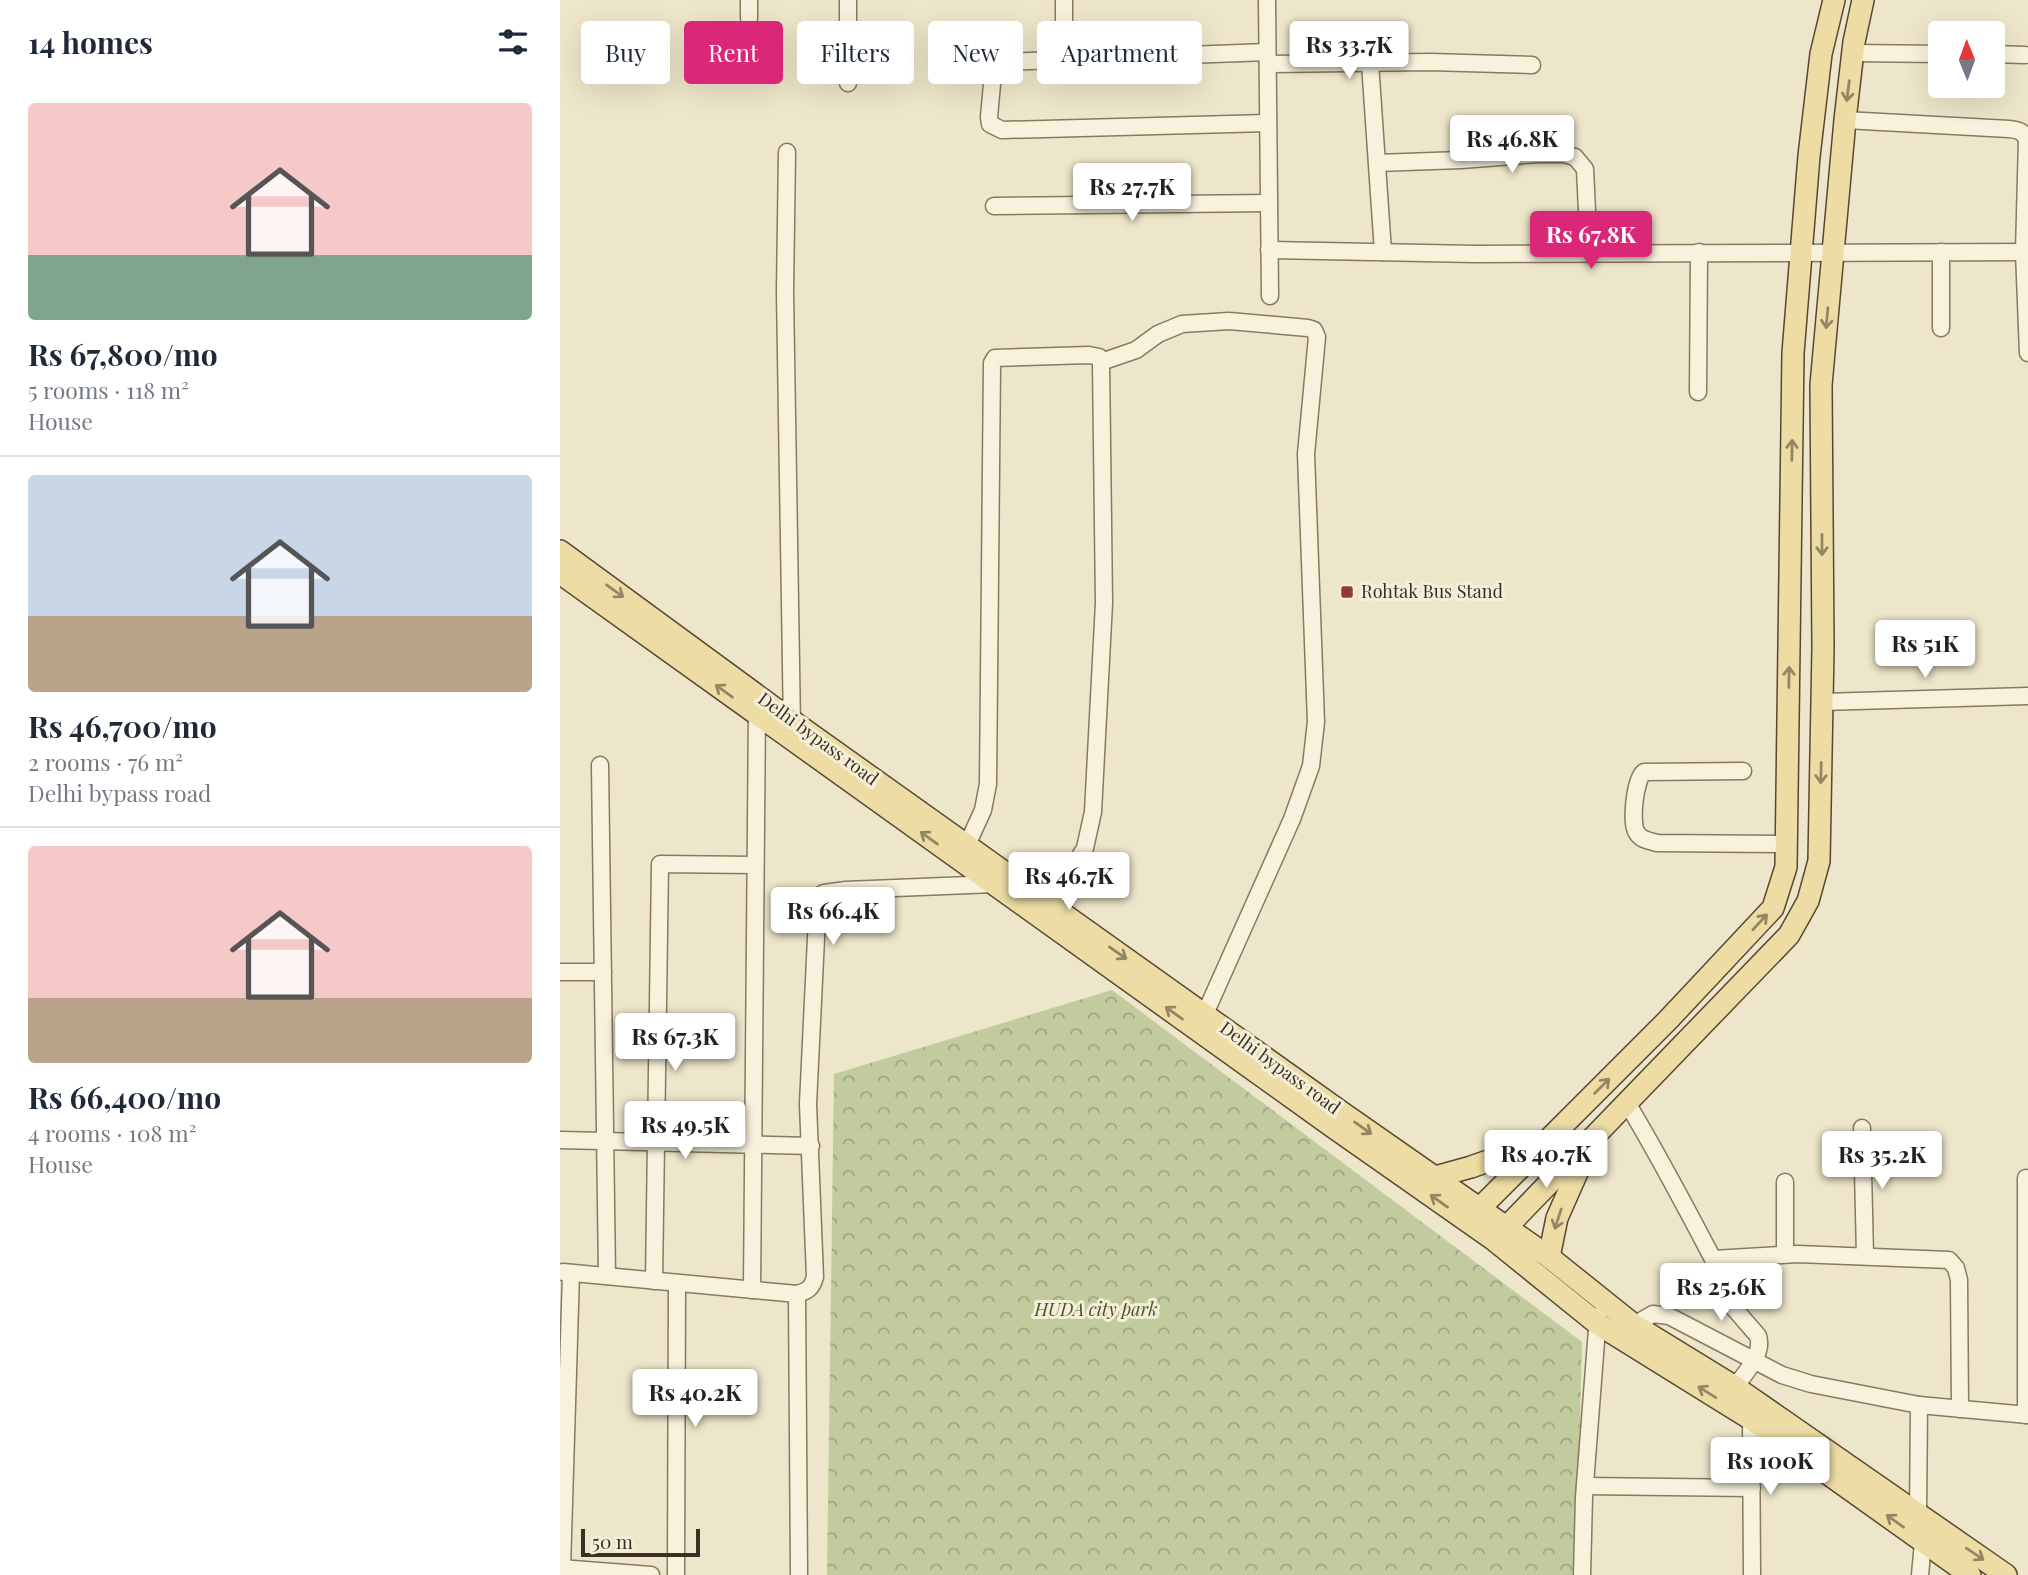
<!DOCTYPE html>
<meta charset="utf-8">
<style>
:root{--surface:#fff;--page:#f2f2f3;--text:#1f2937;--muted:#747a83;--line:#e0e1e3;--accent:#db2777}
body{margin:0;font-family:"Playfair Display",serif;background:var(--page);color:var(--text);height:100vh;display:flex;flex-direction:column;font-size:26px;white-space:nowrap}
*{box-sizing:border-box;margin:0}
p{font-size:23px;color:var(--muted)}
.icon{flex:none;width:38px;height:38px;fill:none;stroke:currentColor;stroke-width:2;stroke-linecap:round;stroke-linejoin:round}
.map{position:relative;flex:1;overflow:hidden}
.sheet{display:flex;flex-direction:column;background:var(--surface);width:560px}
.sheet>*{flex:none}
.top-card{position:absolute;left:21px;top:21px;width:665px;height:63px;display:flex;gap:14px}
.needle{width:46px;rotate:359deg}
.fabs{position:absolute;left:1368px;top:21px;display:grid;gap:14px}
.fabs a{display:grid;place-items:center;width:77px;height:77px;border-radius:7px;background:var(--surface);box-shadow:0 7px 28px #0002;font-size:35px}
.scale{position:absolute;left:21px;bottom:18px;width:119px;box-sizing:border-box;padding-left:7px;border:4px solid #3a3022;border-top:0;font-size:19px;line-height:24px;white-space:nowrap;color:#3a3022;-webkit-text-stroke:5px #f5efd9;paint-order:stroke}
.price{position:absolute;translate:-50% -60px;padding:0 16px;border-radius:7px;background:#fff;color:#222;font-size:23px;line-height:46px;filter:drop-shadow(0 2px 4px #0008)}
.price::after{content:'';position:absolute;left:50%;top:42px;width:21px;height:16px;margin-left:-10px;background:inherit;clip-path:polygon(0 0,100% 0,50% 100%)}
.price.active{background:var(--accent);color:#fff}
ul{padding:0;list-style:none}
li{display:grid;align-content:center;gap:14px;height:371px;padding:0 28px}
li+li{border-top:2px solid var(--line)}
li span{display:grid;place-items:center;height:217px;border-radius:7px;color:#555}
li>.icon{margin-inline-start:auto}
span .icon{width:126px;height:126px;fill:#fffc;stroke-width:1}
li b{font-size:30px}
h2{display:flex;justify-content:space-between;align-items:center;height:84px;padding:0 28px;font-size:30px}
.tag{padding:0 24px;border-radius:7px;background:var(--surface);box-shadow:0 7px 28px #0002;font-size:24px;line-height:63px}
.tag.active{background:var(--accent);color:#fff}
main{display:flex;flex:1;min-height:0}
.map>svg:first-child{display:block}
.park{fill:url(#park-crowns)}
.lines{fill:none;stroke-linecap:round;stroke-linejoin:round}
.minor-casing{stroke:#89795f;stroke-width:19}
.major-casing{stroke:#574733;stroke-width:24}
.minor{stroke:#f8f2dd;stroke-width:16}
.major{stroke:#eddda5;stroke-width:21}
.oneway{stroke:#948664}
.poi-dot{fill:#953a32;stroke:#f5efd9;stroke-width:2.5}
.labels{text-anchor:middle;stroke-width:6;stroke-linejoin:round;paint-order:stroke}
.poi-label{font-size:18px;fill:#3a3022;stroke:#f5efd9;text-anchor:start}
.street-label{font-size:18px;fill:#3a3022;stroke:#f5efd9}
.park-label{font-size:18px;font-style:italic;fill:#465529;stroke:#f5efd9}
</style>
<main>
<section class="sheet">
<h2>14 homes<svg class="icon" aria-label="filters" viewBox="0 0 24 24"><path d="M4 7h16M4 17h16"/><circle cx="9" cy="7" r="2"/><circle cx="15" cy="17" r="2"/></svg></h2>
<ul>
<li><span style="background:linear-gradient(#f6c9c9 70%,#7fa58c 0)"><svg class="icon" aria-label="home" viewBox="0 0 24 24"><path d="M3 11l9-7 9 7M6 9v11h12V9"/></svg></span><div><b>Rs 67,800/mo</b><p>5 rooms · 118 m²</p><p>House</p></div></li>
<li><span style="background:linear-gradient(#c9d6e8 65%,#b9a48a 0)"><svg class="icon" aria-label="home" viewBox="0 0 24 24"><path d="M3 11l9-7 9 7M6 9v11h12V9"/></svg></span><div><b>Rs 46,700/mo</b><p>2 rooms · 76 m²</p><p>Delhi bypass road</p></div></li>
<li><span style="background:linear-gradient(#f6c9c9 70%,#b9a48a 0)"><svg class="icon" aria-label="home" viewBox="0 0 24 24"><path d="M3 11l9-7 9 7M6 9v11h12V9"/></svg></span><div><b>Rs 66,400/mo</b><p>4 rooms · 108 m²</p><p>House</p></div></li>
</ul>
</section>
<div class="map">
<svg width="1468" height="1575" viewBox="0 0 1468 1575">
<defs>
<pattern id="park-crowns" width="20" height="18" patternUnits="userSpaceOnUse" patternTransform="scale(1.75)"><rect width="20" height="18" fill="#c1cb9e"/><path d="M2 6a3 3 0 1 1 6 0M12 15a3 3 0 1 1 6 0" fill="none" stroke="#9ea580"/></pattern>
</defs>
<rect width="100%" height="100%" fill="#ede6ca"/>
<polygon class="park" points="552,990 1022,1342 1016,1575 267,1575 274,1074"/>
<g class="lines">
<defs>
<g id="minor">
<polyline points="288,0 288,83"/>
<polyline points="707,0 710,296"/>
<polyline points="189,18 189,0"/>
<polyline points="707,52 446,62 437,67 433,73 429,117 430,124 442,130 708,123"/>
<polyline points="1293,53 1381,54"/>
<polyline points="1433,54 1465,55"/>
<polyline points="504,59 504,0"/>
<polyline points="810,63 823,252"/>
<polyline points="708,64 870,62 972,65"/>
<path d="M1285,120L1449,129C1457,130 1462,130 1467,139L1464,252L1468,353"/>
<polyline points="227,152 225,292 232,727"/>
<polyline points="817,163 901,160 977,154 1004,154 1015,157 1025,169 1029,253"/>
<polyline points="434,206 709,203"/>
<polyline points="709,250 915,254 1468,252"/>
<polyline points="1381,252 1381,328"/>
<polyline points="541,362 576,350 598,334 622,324 669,321 748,328 754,330 757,337 746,454 756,722 751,766 732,819 640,1025"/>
<polyline points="1138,392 1139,252"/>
<polyline points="1262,702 1468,696"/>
<polyline points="40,765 47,1276"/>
<path d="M1183,771L1084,772C1075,779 1070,823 1077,833C1081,840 1090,841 1097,843L1227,844"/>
<polyline points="403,854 423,810 428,784 432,363 435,358 529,355 539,357 541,362 544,603 533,812 525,848 486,913"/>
<polyline points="0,972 43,972"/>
<path d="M1067,1103C1098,1154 1125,1206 1153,1259L1238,1254L1389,1260L1396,1268L1399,1280L1400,1409"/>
<polyline points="1302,1128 1305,1255"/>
<polyline points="0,1140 251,1146"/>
<polyline points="1225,1182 1225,1254"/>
<path d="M1153,1259L1161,1293L1198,1336C1204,1354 1185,1373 1175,1387"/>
<polyline points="3,1272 237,1294"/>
<polyline points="94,1281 100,864 195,865"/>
<polyline points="192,1290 197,708"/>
<polyline points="1074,1325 1093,1314 1109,1316 1222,1375 1251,1384 1359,1405 1468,1415"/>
<polyline points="1466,1415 1466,1178"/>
<polyline points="1191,1419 1192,1575"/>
<polyline points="1025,1486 1192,1488"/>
<polyline points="1358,1515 1359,1405"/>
<polyline points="0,1568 91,1575"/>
<polyline points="2,1568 11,1273"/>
<polyline points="116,1575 117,1283"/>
<path d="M239,1575L237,1294C248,1291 252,1288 255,1277L248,1104L258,897L264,893L286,890L434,884"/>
<polyline points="1022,1575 1024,1497 1038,1316"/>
<polyline points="1360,1575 1363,1542"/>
</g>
<g id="major">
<polyline points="0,551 232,721 784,1114 989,1257 1074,1325 1175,1387 1446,1575"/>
<polyline points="0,573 773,1127 934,1240 1038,1324 1191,1419 1410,1575"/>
<polyline points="875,1177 911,1167 982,1142"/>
<polyline points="911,1217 1108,1020 1213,908 1226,867 1233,353 1249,156 1261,54 1274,0"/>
<polyline points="938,1236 1229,935 1248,901 1259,861 1263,648 1261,385 1285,120 1294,42 1303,0"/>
<polyline points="989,1257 997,1218 1027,1150"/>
</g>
</defs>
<use href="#minor" class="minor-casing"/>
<use href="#major" class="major-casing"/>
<use href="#minor" class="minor"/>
<use href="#major" class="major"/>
</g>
<defs><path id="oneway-shaft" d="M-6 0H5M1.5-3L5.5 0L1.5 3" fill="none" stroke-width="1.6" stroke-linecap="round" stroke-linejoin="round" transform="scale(1.75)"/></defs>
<g class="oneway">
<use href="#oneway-shaft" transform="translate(1288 91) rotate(97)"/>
<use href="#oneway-shaft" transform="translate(1267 318) rotate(95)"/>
<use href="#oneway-shaft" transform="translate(1232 450) rotate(-89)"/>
<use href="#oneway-shaft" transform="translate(1262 545) rotate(90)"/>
<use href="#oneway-shaft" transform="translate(55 591) rotate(36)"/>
<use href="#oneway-shaft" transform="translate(1229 677) rotate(-89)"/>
<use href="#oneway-shaft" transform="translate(164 691) rotate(-144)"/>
<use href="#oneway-shaft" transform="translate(1261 773) rotate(91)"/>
<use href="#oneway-shaft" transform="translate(369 838) rotate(-144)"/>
<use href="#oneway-shaft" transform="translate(1200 922) rotate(-47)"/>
<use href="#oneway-shaft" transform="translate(558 953) rotate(35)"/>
<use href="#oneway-shaft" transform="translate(614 1013) rotate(-144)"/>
<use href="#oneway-shaft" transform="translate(1042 1086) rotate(-45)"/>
<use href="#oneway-shaft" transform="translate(803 1128) rotate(35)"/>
<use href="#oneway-shaft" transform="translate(879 1201) rotate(-145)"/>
<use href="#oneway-shaft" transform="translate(998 1219) rotate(108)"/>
<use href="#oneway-shaft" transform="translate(1147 1392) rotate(-148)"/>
<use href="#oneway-shaft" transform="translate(1335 1521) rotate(-144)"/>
<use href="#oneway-shaft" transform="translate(1415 1554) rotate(34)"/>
</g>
<rect class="poi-dot" x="780" y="585" width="14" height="14" rx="3.5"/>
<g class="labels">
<g class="poi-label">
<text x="801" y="598">Rohtak Bus Stand</text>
</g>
<g class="street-label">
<text transform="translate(258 739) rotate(36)" y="6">Delhi bypass road</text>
<text transform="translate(720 1068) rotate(36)" y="6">Delhi bypass road</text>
</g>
<g class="park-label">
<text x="536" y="1316">HUDA city park</text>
</g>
</g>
</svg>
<div class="fabs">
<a><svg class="needle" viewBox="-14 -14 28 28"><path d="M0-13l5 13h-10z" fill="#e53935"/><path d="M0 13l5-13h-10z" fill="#747a83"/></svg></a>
</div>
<div class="scale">50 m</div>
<b class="price" style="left:789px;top:81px">Rs 33.7K</b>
<b class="price" style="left:952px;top:175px">Rs 46.8K</b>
<b class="price" style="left:572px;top:223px">Rs 27.7K</b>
<b class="price active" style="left:1031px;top:271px">Rs 67.8K</b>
<b class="price" style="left:1365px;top:680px">Rs 51K</b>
<b class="price" style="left:509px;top:912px">Rs 46.7K</b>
<b class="price" style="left:273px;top:947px">Rs 66.4K</b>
<b class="price" style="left:115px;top:1073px">Rs 67.3K</b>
<b class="price" style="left:125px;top:1161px">Rs 49.5K</b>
<b class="price" style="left:986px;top:1190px">Rs 40.7K</b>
<b class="price" style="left:1322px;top:1191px">Rs 35.2K</b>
<b class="price" style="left:1161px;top:1323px">Rs 25.6K</b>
<b class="price" style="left:135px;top:1429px">Rs 40.2K</b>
<b class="price" style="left:1210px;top:1497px">Rs 100K</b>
<div class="top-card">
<a class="tag">Buy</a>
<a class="tag active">Rent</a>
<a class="tag">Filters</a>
<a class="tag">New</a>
<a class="tag">Apartment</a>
</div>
</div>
</main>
